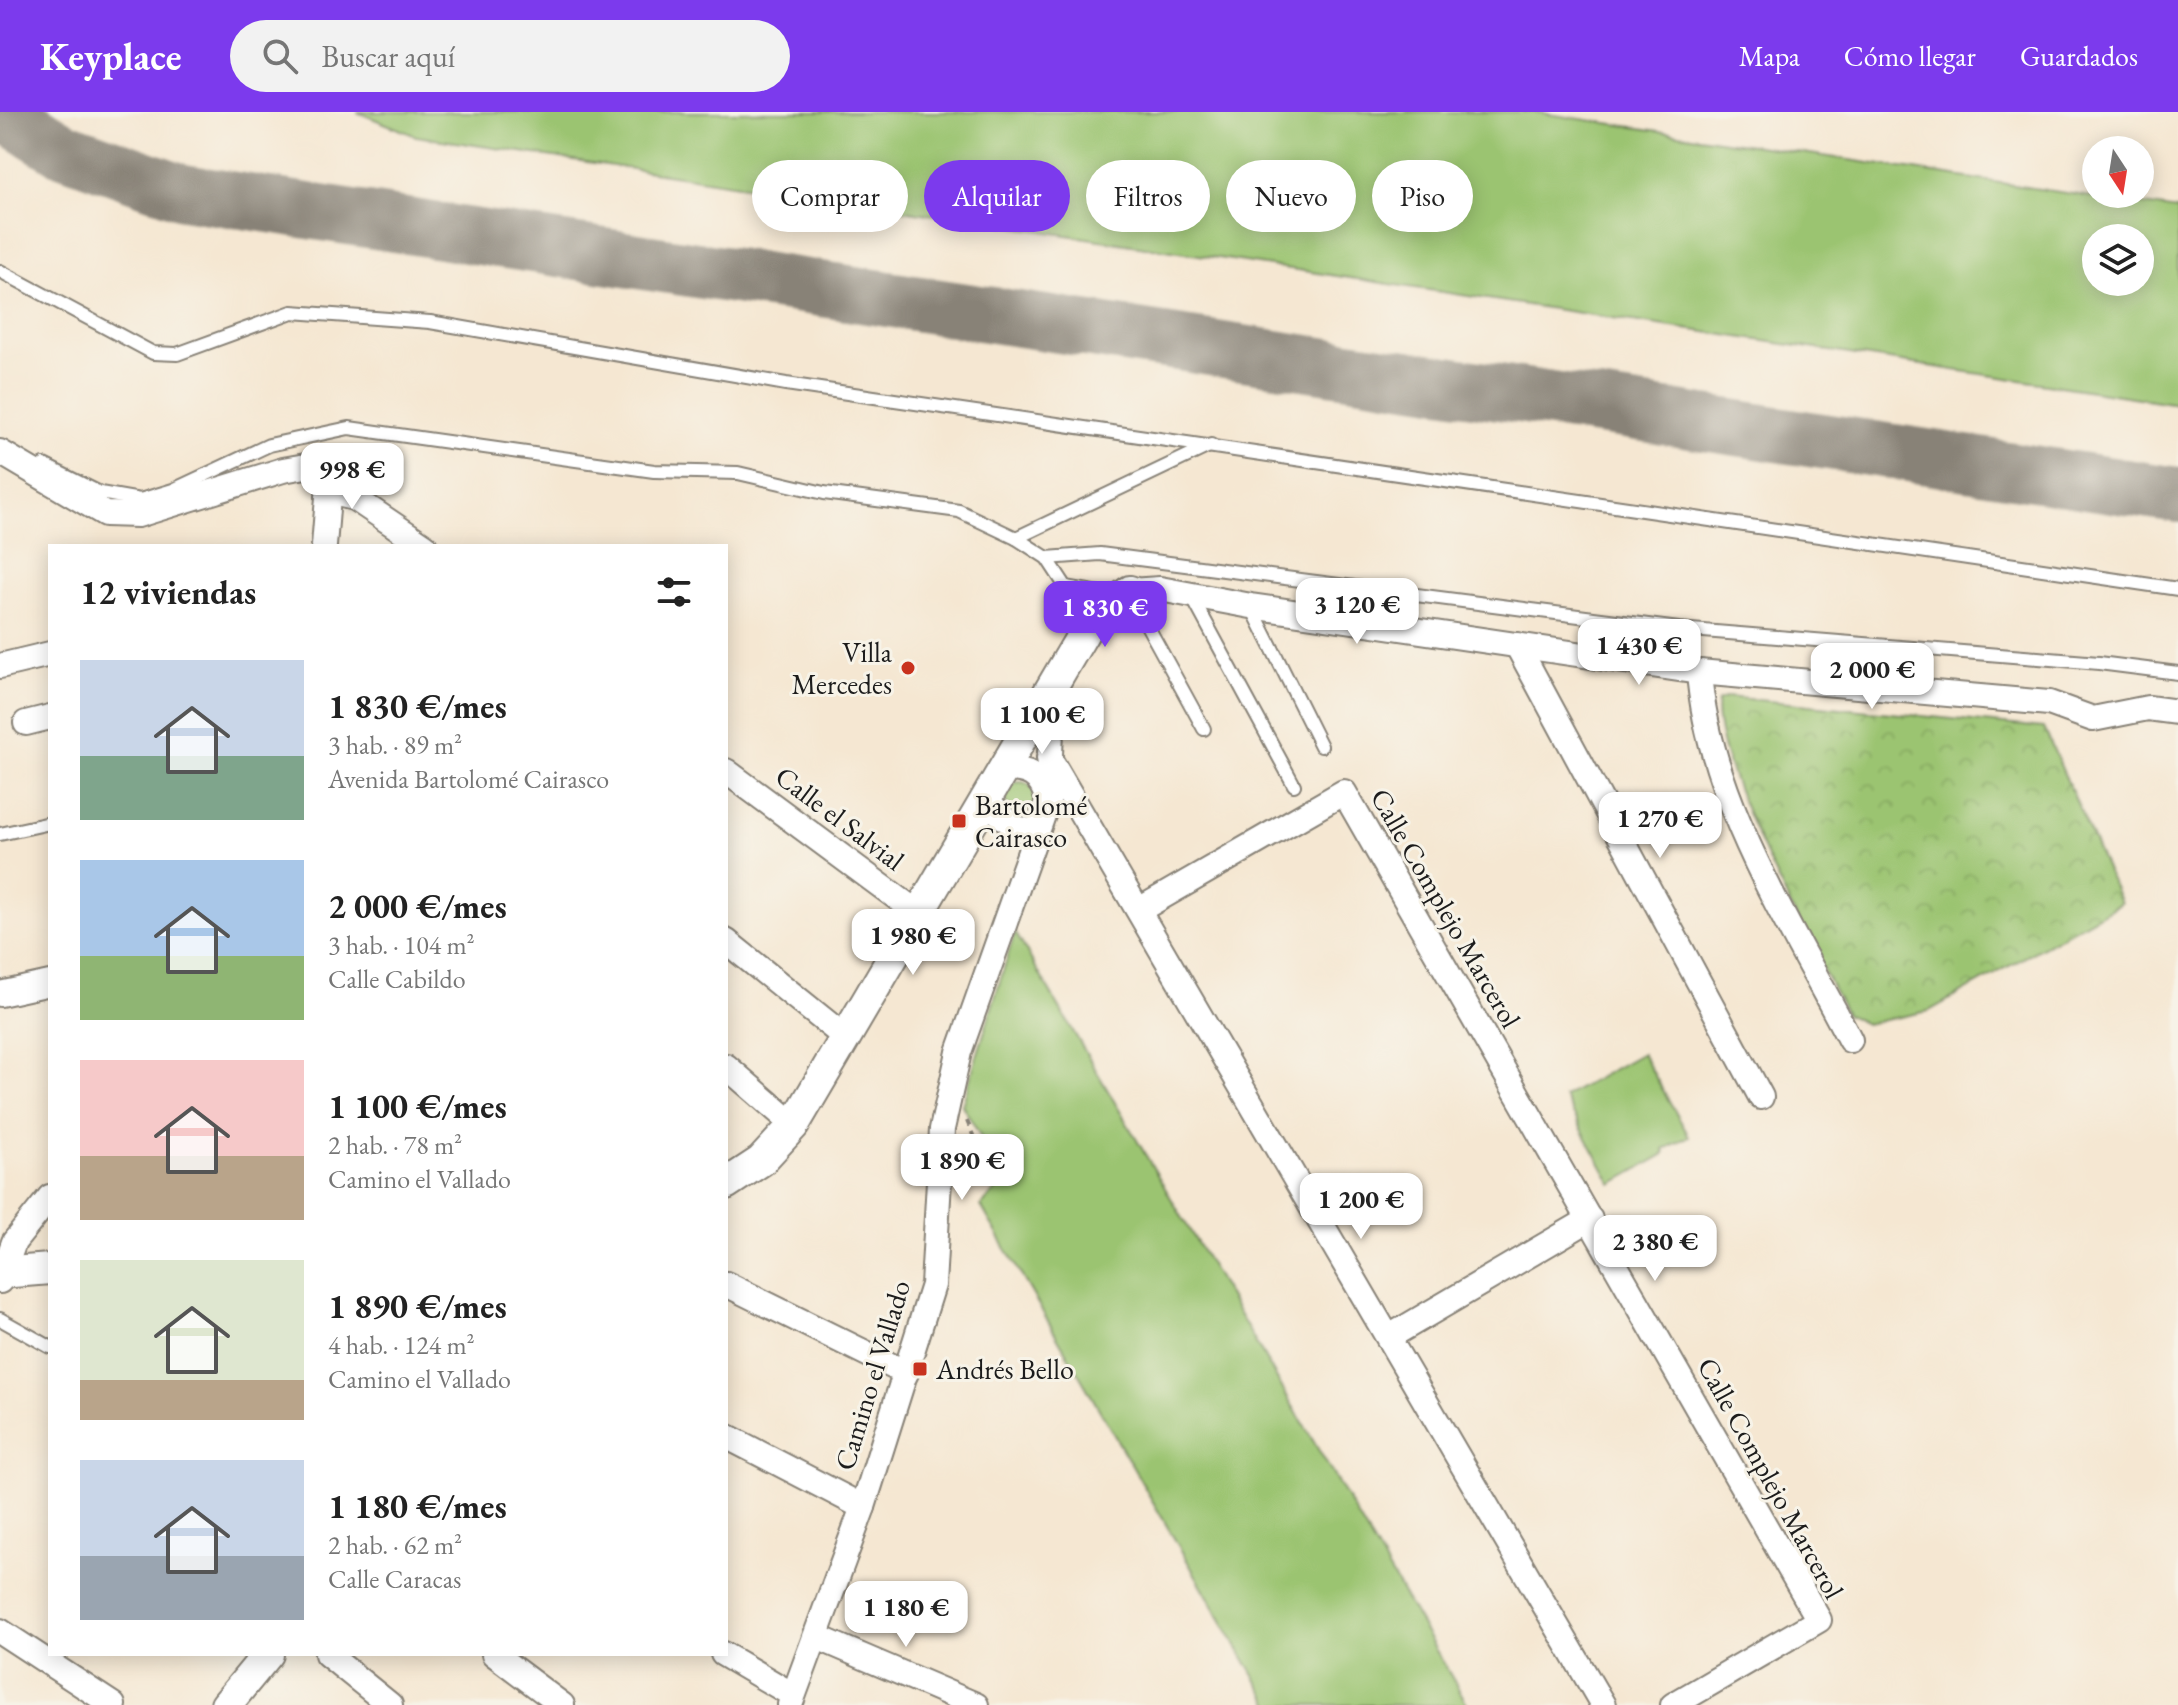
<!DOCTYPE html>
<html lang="es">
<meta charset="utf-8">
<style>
:root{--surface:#fff;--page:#f2f2f2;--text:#222;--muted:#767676;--accent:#7c3aed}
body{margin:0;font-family:"EB Garamond",serif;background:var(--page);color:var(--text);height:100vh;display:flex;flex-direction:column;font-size:30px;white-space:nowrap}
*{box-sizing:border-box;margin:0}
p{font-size:26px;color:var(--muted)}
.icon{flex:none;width:44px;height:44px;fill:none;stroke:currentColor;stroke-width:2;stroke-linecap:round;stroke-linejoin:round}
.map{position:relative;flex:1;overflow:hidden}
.drawer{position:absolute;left:48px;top:432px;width:680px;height:1112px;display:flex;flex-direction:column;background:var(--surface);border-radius:0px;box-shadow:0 4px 20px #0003}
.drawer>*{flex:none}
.guide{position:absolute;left:752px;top:48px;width:760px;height:72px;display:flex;gap:16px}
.needle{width:52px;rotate:168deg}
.tools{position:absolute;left:2082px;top:24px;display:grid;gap:16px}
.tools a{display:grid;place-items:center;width:72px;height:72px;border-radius:50%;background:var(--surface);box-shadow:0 4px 20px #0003;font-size:40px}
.price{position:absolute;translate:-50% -68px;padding:0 18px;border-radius:16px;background:#fff;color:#222;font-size:26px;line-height:52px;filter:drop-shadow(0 2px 4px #0008)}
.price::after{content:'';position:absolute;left:50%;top:48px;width:24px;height:18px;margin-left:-12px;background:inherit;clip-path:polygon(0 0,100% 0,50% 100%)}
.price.on{background:var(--accent);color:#fff}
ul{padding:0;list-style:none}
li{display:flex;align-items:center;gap:24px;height:200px;padding:0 32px}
li span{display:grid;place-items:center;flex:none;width:224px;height:160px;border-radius:0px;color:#555}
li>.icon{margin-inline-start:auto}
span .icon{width:96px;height:96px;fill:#fffc;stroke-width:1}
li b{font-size:34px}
h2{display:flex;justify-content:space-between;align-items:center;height:96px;padding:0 32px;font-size:34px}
.tag{padding:0 28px;border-radius:36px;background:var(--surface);box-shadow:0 4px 20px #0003;font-size:28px;line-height:72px}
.tag.on{background:var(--accent);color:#fff}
header{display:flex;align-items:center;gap:48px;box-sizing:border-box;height:112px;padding:0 40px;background:var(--accent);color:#fff}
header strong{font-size:38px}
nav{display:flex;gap:44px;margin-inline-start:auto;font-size:28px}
.search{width:560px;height:72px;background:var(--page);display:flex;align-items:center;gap:20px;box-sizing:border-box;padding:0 28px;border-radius:44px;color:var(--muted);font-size:30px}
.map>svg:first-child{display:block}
.grass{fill:#9bc471;stroke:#5c7046;stroke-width:2;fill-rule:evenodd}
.park{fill:url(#park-crowns);stroke:#5c7046;stroke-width:2}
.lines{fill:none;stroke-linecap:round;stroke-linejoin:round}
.taxiway{stroke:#888277;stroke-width:56}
.service-casing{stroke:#888277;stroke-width:16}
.minor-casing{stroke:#888277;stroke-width:28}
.tertiary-casing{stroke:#888277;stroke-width:34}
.path{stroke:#888277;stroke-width:4;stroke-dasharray:6 6;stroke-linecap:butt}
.service{stroke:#fff;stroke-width:12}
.minor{stroke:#fff;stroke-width:24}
.tertiary{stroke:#fff;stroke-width:30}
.poi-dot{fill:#c8321e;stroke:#f7f3e8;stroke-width:3}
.labels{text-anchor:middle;stroke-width:6;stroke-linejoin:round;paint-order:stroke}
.poi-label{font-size:28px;fill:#1c1c1c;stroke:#f7f3e8;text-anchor:start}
.street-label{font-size:28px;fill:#1c1c1c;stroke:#f7f3e8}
</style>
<header>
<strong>Keyplace</strong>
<div class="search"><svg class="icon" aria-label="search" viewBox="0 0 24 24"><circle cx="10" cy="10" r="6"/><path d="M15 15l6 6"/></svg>Buscar aquí</div>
<nav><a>Mapa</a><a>Cómo llegar</a><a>Guardados</a></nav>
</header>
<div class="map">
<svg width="2178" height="1593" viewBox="0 0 2178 1593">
<defs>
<pattern id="park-crowns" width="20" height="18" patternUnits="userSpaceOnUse" patternTransform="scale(2)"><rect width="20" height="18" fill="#9bc471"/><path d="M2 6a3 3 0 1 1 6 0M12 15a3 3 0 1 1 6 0" fill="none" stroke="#85a861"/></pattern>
</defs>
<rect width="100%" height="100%" fill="#f7f3e8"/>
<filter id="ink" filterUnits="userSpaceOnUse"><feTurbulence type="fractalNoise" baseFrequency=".0125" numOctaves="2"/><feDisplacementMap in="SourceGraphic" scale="16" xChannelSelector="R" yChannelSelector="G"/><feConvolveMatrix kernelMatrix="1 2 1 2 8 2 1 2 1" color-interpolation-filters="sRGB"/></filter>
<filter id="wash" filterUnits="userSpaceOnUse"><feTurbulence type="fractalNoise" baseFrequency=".006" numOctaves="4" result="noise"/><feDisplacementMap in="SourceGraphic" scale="32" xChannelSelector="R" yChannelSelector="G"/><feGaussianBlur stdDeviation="1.8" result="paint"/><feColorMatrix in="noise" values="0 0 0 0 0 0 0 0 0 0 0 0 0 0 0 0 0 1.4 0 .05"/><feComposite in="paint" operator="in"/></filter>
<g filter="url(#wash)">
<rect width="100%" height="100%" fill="#f5e7d2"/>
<g class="grass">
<path d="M357,0H1535L2178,98V292L416,24ZM2140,126V170H2096V126Z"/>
<circle cx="1020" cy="685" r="15"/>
<polygon points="1015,820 1468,1593 1271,1593 981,1094 1006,1067 962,993"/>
<polygon points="1642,941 1689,1024 1664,1038 1665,1042 1612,1072 1564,985"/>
</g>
<path class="park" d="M1727,585L2044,616L2121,791L1929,899L1865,912L1846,902C1816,842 1707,647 1718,589Z"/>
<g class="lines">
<polyline class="taxiway" points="2,0 61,36 183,80 2178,383"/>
</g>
</g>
<g filter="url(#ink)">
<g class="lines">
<defs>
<g id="service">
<polyline points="0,159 153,241 177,242 292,200 430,210 786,272 2178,477"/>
<polyline points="44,353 100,381 140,388 173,378 269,333 349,316 654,359 738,361 824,381 959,399 1016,426 1211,333"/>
<polyline points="1016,426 1047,446 1100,442 1679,517 2099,551 2178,561"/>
<polyline points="1047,446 1066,475 1122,485 1143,506 1204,617"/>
<polyline points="1191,483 1294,673"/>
<polyline points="1251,494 1321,634"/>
<polyline points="0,722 50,711"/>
<polyline points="0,1207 50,1235"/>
</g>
<g id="minor">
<polyline points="0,340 105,402 138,403 283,358 317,352 330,361 324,434"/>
<polyline points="329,380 354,386 425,434"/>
<polyline points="1130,479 1160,477 1251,494 1699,560 2049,591 2093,607 2148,596 2178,600"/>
<polyline points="1517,533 1761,985"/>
<polyline points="0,554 50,542"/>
<path d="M1699,560C1708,687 1792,816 1850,928"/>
<polyline points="26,611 50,605"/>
<polyline points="1049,646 1603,1593"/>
<path d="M1003,657C1027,657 1040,661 1047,686"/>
<polyline points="726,659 919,802"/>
<polyline points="984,688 1016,716 1034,720"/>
<polyline points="1139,798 1344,680 1819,1508 1673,1593"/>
<polyline points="726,829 846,926"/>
<polyline points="0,882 50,871"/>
<polyline points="726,954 794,1013"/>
<polyline points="0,1169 14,1130 50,1085"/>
<polyline points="726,1172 906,1261"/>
<polyline points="1389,1225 1590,1107"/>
<polyline points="726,1324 863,1395"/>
<polyline points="0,1519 113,1593"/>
<polyline points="817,1525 976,1593"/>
<polyline points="327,1542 390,1593"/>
<polyline points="494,1542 562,1593"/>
<polyline points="723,1542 793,1583"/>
<polyline points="790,1593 863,1395 933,1173 942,1017 959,940 1048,689 1053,573"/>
</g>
<g id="tertiary">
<polyline points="726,1072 761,1049 794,1013 1090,510 1130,479"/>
<polyline points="0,1161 50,1157"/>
<polyline points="226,1593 268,1542"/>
</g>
</defs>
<use href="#service" class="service-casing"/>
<use href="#minor" class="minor-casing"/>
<use href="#tertiary" class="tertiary-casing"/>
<polyline class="path" points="967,1009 980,1040"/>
<use href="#service" class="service"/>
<use href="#minor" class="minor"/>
<use href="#tertiary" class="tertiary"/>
</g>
</g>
<g class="poi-dot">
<circle cx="908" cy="556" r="8"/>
<rect x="951" y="701" width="16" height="16" rx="4"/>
<rect x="912" y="1249" width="16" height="16" rx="4"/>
</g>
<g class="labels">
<g class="poi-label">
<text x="892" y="550" text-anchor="end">Villa<tspan x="892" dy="32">Mercedes</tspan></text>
<text x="975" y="703">Bartolomé<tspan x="975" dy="32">Cairasco</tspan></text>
<text x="936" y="1267">Andrés Bello</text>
</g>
<g class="street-label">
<text transform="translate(840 706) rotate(37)" y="10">Calle el Salvial</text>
<text transform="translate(1446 796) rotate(60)" y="10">Calle Complejo Marcerol</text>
<text transform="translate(872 1263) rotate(-73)" y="10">Camino el Vallado</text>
<text transform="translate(1771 1366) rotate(61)" y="10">Calle Complejo Marcerol</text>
</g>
</g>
</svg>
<div class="tools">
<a><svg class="needle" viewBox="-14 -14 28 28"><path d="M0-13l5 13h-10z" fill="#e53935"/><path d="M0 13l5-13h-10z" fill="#767676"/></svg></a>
<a><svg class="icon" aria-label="layers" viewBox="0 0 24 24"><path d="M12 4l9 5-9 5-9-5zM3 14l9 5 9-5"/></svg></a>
</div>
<b class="price" style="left:352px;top:399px">998 €</b>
<b class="price" style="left:1357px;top:534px">3 120 €</b>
<b class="price on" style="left:1105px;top:537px">1 830 €</b>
<b class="price" style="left:1639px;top:575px">1 430 €</b>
<b class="price" style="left:1872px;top:599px">2 000 €</b>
<b class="price" style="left:1042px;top:644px">1 100 €</b>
<b class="price" style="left:1660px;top:748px">1 270 €</b>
<b class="price" style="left:913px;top:865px">1 980 €</b>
<b class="price" style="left:962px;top:1090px">1 890 €</b>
<b class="price" style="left:1361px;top:1129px">1 200 €</b>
<b class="price" style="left:1655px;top:1171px">2 380 €</b>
<b class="price" style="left:906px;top:1537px">1 180 €</b>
<div class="guide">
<a class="tag">Comprar</a>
<a class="tag on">Alquilar</a>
<a class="tag">Filtros</a>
<a class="tag">Nuevo</a>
<a class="tag">Piso</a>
</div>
<section class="drawer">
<h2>12 viviendas<svg class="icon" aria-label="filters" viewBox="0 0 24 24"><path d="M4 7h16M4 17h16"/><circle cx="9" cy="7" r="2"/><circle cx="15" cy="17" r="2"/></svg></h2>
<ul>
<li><span style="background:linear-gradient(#c9d6e8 60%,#7fa58c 0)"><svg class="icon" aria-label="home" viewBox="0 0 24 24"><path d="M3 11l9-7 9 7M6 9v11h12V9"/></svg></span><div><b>1 830 €/mes</b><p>3 hab. · 89 m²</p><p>Avenida Bartolomé Cairasco</p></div></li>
<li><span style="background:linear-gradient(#a9c7e8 60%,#8fb573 0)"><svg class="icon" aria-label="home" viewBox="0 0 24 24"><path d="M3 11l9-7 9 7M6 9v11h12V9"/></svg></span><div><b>2 000 €/mes</b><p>3 hab. · 104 m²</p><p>Calle Cabildo</p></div></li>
<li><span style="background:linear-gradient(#f6c9c9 60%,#b9a48a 0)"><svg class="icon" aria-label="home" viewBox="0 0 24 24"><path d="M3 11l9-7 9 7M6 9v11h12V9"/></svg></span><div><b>1 100 €/mes</b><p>2 hab. · 78 m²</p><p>Camino el Vallado</p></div></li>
<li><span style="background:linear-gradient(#dfe7d0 75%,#b9a48a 0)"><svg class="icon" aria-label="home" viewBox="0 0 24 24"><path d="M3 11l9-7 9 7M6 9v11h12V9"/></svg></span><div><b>1 890 €/mes</b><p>4 hab. · 124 m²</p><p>Camino el Vallado</p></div></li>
<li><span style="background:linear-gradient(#c9d6e8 60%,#9aa5b1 0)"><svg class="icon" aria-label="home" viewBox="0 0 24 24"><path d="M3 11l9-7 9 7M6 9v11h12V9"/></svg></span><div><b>1 180 €/mes</b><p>2 hab. · 62 m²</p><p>Calle Caracas</p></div></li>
</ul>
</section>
</div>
